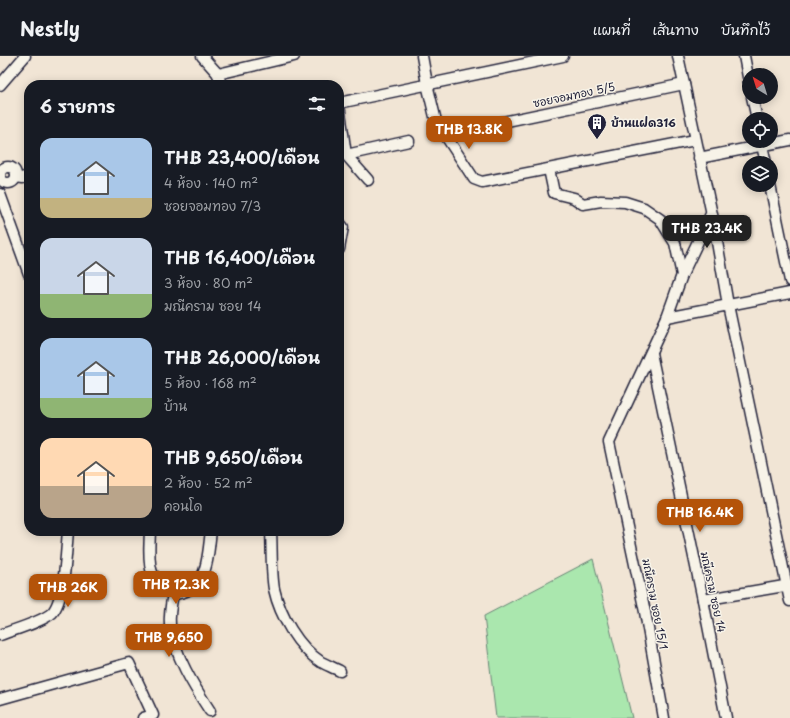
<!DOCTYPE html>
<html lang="th">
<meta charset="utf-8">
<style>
:root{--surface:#171b24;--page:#20242c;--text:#f1f3f6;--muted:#9ea1a6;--line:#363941;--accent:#b45309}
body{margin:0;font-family:"Playpen Sans","Playpen Sans Thai",sans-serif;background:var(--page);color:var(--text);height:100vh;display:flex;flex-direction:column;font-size:15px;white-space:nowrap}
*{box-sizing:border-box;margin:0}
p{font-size:13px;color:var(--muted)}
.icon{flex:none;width:22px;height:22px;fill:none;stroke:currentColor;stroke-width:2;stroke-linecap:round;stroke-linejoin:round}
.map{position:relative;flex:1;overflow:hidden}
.details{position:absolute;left:24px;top:24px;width:320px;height:456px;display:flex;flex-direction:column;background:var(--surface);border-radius:16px;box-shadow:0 2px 10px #0003}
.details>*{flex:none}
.needle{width:26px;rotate:322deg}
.buttons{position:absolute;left:742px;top:12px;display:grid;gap:8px}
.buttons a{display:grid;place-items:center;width:36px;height:36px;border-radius:50%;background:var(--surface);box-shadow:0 2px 10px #0003;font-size:20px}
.price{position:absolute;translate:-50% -34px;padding:0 9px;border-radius:8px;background:var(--accent);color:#fff;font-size:13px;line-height:26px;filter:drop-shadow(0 1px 2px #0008)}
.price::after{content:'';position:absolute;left:50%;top:24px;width:12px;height:9px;margin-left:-6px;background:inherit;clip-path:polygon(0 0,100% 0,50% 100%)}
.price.active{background:#222;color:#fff}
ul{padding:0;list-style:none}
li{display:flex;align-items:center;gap:12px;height:100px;padding:0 16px}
li span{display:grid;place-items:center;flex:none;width:112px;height:80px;border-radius:12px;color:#555}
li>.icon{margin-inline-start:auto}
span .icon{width:48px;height:48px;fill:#fffc;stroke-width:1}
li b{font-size:17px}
h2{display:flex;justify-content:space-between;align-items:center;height:48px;padding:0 16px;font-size:17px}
header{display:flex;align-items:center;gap:24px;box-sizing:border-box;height:56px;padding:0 20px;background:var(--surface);border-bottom:1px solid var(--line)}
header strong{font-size:19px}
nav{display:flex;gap:22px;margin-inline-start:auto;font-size:14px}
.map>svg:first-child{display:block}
.green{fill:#aae7ae;stroke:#668474}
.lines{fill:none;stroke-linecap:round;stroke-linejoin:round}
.minor-casing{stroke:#22223b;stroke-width:13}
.minor{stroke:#f7f3e8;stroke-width:10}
.labels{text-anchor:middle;stroke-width:3;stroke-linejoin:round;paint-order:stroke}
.street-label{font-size:11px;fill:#22223b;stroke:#f7f3e8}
.poi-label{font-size:11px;font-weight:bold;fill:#22223b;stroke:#f7f3e8;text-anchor:start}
</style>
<header>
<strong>Nestly</strong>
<nav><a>แผนที่</a><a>เส้นทาง</a><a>บันทึกไว้</a></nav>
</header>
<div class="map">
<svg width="790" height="662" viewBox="0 0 790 662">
<rect width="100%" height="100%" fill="#f1e5d5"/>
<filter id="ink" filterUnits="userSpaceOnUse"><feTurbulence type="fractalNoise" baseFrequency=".025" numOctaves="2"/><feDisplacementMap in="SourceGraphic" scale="8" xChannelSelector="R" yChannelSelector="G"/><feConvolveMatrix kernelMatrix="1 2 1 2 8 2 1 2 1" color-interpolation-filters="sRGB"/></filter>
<g filter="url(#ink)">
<polygon class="green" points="593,503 632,662 496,662 484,560"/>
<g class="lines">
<defs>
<g id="minor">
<polyline points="202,0 218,18"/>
<polyline points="422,0 427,28 436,65 474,123 482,126 695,84"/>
<polyline points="678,0 713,163 728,249 790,545"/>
<polyline points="744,0 749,26"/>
<polyline points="218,18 294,0"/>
<polyline points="218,18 221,29"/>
<polyline points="0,29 25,0"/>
<polyline points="752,41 757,63"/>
<polyline points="339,47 563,0"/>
<polyline points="339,49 346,99 368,124"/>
<polyline points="445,78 684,28"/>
<polyline points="761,85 766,107"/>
<polyline points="346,99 409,85"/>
<polyline points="699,102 790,84"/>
<circle cx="8" cy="119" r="8"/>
<polyline points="549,113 554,137 574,142 583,148 601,145 625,146 644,152 660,163 675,187 682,219 667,261 609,386 645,556 664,662"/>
<polyline points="16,121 23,122 29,119"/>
<polyline points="770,129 790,225"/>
<polyline points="0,138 29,218"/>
<polyline points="339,166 343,171 339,193"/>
<polyline points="682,219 711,158"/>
<polyline points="667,261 790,237"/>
<polyline points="651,297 703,544 726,662"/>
<path d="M150,475C149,501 145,526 173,538C209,535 207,503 211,475"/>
<path d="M271,475C272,493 271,516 274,533C280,560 298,591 321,606C327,609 334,612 340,615"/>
<path d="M173,538C171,548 169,558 170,569C175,600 193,629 210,655"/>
<polyline points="703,544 790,529"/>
<path d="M0,579C13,574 42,566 52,557C65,543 66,495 68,475"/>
<polyline points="0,643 129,607 153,659 143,662"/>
</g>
</defs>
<use href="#minor" class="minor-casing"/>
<use href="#minor" class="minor"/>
</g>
</g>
<defs>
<symbol id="building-pin" viewBox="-11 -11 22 30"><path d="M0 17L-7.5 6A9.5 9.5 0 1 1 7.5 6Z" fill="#22223b" stroke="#f7f3e8"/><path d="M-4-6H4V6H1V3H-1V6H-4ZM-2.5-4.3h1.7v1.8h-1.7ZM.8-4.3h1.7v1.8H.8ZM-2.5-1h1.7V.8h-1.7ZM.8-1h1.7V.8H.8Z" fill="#fff"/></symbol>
</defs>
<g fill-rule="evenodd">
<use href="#building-pin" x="586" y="56" width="22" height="30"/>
</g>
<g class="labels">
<g class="street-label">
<text transform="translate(574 39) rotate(-12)" y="4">ซอยจอมทอง 5/5</text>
<text transform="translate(713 536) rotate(78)" y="4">มณีคราม ซอย 14</text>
<text transform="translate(655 548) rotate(79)" y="4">มณีคราม ซอย 15/1</text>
</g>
<g class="poi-label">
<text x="611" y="71">บ้านแฝด316</text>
</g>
</g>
</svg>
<div class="buttons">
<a><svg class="needle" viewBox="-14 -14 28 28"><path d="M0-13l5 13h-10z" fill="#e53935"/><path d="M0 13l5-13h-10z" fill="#9ea1a6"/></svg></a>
<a><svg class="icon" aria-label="locate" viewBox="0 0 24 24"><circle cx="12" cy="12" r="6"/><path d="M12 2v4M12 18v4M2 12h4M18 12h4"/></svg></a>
<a><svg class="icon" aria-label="layers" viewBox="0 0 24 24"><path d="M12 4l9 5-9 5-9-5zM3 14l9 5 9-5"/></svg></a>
</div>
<b class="price" style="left:469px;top:94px">THB 13.8K</b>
<b class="price active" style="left:707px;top:193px">THB 23.4K</b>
<b class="price" style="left:700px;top:477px">THB 16.4K</b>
<b class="price" style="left:176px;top:549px">THB 12.3K</b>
<b class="price" style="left:68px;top:552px">THB 26K</b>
<b class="price" style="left:169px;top:602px">THB 9,650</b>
<section class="details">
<h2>6 รายการ<svg class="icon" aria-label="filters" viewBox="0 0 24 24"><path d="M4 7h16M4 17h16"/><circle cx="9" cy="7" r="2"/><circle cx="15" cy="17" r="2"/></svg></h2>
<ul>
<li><span style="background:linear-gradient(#a9c7e8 75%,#c2b280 0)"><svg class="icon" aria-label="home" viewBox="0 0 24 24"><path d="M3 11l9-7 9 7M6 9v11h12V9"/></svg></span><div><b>THB 23,400/เดือน</b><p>4 ห้อง · 140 m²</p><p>ซอยจอมทอง 7/3</p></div></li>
<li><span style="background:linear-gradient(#c9d6e8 70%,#8fb573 0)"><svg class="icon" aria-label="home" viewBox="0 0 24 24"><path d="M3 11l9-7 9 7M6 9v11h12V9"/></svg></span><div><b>THB 16,400/เดือน</b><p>3 ห้อง · 80 m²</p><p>มณีคราม ซอย 14</p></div></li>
<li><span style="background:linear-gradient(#a9c7e8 75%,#8fb573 0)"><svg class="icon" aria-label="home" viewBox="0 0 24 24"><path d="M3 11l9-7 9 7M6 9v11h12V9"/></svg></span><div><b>THB 26,000/เดือน</b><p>5 ห้อง · 168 m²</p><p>บ้าน</p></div></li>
<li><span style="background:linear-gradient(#ffd9b3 60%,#b9a48a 0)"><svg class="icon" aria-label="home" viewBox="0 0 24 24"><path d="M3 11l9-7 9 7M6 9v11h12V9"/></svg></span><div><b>THB 9,650/เดือน</b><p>2 ห้อง · 52 m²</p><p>คอนโด</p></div></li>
</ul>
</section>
</div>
